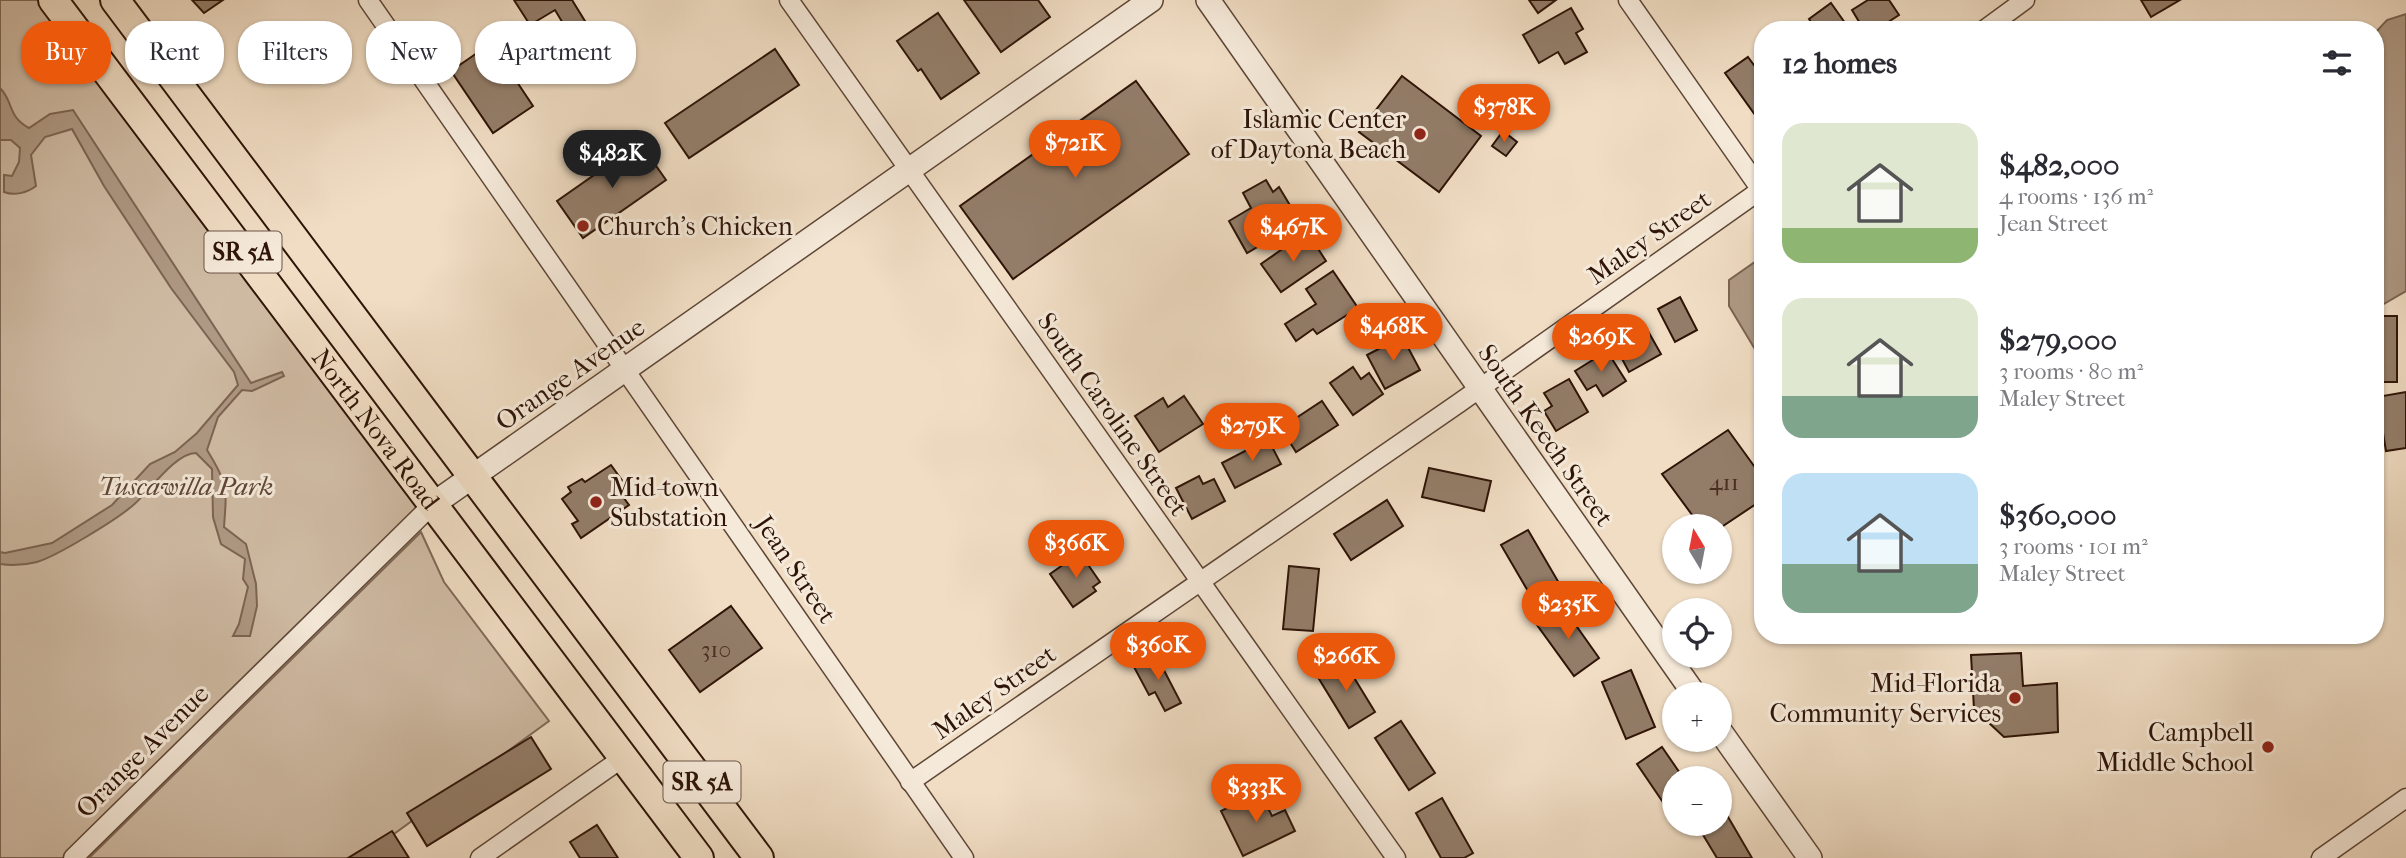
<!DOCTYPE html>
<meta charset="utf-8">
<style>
:root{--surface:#fff;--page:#f7f7f7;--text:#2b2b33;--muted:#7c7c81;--accent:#ea580c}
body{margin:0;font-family:"IM FELL French Canon",serif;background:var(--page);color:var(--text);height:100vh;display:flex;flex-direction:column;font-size:26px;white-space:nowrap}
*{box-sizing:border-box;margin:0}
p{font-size:23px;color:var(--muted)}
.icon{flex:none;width:38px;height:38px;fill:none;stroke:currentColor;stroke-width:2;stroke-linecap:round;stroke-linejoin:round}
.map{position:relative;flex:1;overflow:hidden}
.drawer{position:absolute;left:1754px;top:21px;width:630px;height:623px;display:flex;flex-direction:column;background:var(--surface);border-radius:28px;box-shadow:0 2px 5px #0004}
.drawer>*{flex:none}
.banner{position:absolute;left:21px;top:21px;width:665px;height:63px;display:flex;gap:14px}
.needle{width:46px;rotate:350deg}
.fabs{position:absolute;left:1662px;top:514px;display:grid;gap:14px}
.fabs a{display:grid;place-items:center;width:70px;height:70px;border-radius:50%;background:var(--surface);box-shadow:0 2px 5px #0004;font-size:35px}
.price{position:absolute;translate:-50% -60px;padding:0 16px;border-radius:24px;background:var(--accent);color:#fff;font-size:23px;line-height:46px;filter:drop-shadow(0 2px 4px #0008)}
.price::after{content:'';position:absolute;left:50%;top:42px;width:21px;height:16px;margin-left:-10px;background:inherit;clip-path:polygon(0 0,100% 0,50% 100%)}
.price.active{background:#222;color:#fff}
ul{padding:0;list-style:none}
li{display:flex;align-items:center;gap:21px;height:175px;padding:0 28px}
li span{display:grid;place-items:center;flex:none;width:196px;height:140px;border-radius:21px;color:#555}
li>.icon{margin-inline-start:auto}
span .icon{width:84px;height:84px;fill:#fffc;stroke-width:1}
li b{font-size:30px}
h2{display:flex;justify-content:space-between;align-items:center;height:84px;padding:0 28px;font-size:30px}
.chip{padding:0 24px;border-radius:28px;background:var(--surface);box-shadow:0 2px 5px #0004;font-size:24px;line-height:63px}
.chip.active{background:var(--accent);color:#fff}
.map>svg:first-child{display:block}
.green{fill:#cfbba4;stroke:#7e6856;stroke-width:2}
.water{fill:#ae9984;stroke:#7b6452;stroke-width:2}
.building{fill:#937d69;stroke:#2e1407;stroke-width:2}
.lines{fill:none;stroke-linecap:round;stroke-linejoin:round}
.minor-casing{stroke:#5e4636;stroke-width:21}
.tertiary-casing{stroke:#5e4636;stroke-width:26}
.primary-casing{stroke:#2e1407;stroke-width:32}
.minor{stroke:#f5e9d9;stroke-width:18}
.tertiary{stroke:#f5e9d9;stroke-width:23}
.primary{stroke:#f0ddc4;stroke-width:28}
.poi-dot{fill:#8f2418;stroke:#f5e9d9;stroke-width:2.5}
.labels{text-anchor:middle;stroke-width:6;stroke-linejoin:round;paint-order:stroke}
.number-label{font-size:23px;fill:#472e20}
.shield{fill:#f5e9d9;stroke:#6a5446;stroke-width:2}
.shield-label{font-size:24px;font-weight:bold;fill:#2e1407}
.poi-label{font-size:26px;fill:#2e1407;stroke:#f5e9d9;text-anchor:end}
.street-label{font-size:26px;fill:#2e1407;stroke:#f5e9d9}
.park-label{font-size:26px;font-style:italic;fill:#5e4636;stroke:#f5e9d9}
</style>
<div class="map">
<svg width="2406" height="858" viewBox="0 0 2406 858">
<rect width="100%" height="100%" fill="#f0ddc4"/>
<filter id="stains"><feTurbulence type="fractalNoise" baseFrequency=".00286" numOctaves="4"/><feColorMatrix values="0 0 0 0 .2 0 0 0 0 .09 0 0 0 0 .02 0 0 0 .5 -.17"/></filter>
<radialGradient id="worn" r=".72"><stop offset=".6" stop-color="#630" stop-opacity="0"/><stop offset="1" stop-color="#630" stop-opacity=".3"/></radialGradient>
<g class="green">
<polygon points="0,0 53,0 432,505 73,858 0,858"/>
<polygon points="421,532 444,582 549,721 361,858 89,858"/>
</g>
<g class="water">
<polygon points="2406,14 2406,291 2375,309 2375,33 2387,20"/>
<path d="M0,88C14,102 7,116 29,128L50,114L73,110L251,383L282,372L284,376L252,391L242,390L218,417L207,450C228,484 227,487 224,527L246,544L256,584L257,606L250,636H233L239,624L248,587L243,579L245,559L221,544L213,517L212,469L196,453C174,453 147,495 131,507C114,521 57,556 37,562C25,565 12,566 0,564V552L5,553L52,543L112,505L150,464L175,452L197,433L238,385L234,372L171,288L104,186L72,129L45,137L31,155L36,186C27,193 14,196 4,192V175L12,176L19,162L20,148L11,140H0Z"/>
<polygon points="1762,257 1762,361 1729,306 1729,280"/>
</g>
<g class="building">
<polygon points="192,0 223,0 204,13"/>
<polygon points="514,0 572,0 604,52 587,63 555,10 530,25"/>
<polygon points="964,0 1038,0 1050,17 1001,52"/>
<polygon points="1529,0 1556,0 1538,13"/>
<polygon points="1868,0 1889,0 1899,15 1876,30 1864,30 1852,10"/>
<polygon points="2141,0 2180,0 2151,17"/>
<polygon points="1831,3 1850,30 1816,30 1809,19"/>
<polygon points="1571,8 1583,29 1576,33 1587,52 1565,64 1558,52 1539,63 1523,35"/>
<polygon points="938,13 979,73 941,99 921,69 918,71 897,41"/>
<polygon points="775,49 799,85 689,158 665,123"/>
<polygon points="477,53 494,76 507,67 533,106 493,133 451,71"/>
<polygon points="1748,57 1762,76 1762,116 1758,119 1725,73"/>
<polygon points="1402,76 1481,136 1439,192 1359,132"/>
<polygon points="1136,81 1189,154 1013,279 960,206"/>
<polygon points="1503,131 1517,142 1506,156 1492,146"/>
<polygon points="640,143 666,180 583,238 557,201"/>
<polygon points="1266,180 1273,192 1279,187 1300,222 1247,253 1229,221 1251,208 1243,193"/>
<polygon points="1298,238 1304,247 1313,241 1326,261 1281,292 1261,264"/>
<polygon points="1333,271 1358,308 1317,334 1313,329 1296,341 1285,324 1316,304 1306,289"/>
<polygon points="1680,297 1697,330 1675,342 1658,309"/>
<rect x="2375" y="316" width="22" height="66"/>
<polygon points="1644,324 1661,354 1629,372 1613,342"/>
<polygon points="1404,340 1420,370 1385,389 1367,355 1390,343 1392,346"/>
<polygon points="1607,351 1626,381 1603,396 1596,385 1587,390 1575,371"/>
<polygon points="1353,367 1361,379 1369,373 1383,394 1353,415 1330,383"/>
<polygon points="1569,379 1588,412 1556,431 1544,411 1552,406 1544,393"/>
<polygon points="2406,392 2406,448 2386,451 2377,397"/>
<polygon points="1184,396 1203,424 1159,452 1135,416 1163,398 1168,407"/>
<polygon points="1322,401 1338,425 1296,452 1281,428"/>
<polygon points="1728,430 1762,477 1762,500 1720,528 1701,527 1662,474"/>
<polygon points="1268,439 1281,464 1235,488 1222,463"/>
<polygon points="611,465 626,486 618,490 629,505 581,538 572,524 578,521 562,499 571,492 568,487 582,479 585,482"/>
<polygon points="1429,468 1491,481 1484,511 1422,497"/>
<polygon points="1199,476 1203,484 1214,479 1225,501 1192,519 1176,488"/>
<polygon points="1387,500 1403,526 1351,560 1334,534"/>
<polygon points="1528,530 1559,583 1532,598 1501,545"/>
<polygon points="1080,553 1100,582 1093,587 1096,591 1073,607 1050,574"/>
<polygon points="1289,566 1319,569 1313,631 1283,629"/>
<polygon points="731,606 762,648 700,692 669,650"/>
<polygon points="1563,607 1599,658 1574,676 1537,625"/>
<polygon points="2021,653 2023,686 2057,683 2058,732 2004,737 1974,709 1971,655"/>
<polygon points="1156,655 1181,703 1165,711 1155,692 1149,695 1134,667"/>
<polygon points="1342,658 1375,712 1349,728 1316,674"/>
<polygon points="1631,670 1655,727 1626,739 1602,682"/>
<polygon points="1401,721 1435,773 1409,790 1375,738"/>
<polygon points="531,737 551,769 427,846 407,813"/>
<polygon points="1662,747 1684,779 1675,779 1675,815 1673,817 1637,764"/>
<polygon points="1260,792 1272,816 1285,810 1295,831 1243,856 1221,811"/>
<polygon points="1442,798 1473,853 1464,858 1441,858 1416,813"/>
<polygon points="1724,810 1752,858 1717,858 1697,825 1720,824 1720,812"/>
<polygon points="597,825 618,858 580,858 570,842"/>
<polygon points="392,831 409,858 348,858"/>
</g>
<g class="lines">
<defs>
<g id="minor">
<polyline points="368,0 964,858"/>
<polyline points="789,0 1396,858"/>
<polyline points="1628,0 1761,190"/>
<polyline points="1984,30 2025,0"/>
<polyline points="910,782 1459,403 1762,189"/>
<polyline points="73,858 432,505"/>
<polyline points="480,858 624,757"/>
<polyline points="2321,858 2406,798"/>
</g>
<g id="tertiary">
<polyline points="1208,0 1695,695"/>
<polyline points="432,505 1151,0"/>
<polyline points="1720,731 1810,858"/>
</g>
<g id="primary">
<path id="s1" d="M53,0L699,858"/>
<polyline points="115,0 759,858"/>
</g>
</defs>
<use href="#minor" class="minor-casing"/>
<use href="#tertiary" class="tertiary-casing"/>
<use href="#primary" class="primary-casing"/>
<use href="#minor" class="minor"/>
<use href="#tertiary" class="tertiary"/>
<use href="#primary" class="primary"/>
</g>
<g class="poi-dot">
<circle cx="1420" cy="134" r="7"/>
<circle cx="583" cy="226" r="7"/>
<circle cx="596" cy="502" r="7"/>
<circle cx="2015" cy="698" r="7"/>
<circle cx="2268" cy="747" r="7"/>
</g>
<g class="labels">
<g class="number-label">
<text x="1724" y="490">411</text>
<text x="716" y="657">310</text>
</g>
<g class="shield">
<rect x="204.5" y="231.5" width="77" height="41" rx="5"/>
<rect x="663.5" y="761.5" width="77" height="41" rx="5"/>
</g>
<g class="shield-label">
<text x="243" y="260">SR 5A</text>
<text x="702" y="790">SR 5A</text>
</g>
<g class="poi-label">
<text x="1406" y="128">Islamic Center<tspan x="1406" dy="30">of Daytona Beach</tspan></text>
<text x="597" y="235" text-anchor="start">Church's Chicken</text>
<text x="610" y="496" text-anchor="start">Mid-town<tspan x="610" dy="30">Substation</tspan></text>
<text x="2001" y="692">Mid-Florida<tspan x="2001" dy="30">Community Services</tspan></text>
<text x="2254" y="741">Campbell<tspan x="2254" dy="30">Middle School</tspan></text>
</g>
<g class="street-label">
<text transform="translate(1649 237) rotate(-35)" y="9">Maley Street</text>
<text transform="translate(570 374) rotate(-35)" y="9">Orange Avenue</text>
<text transform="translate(1113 414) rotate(55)" y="9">South Caroline Street</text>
<text dy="9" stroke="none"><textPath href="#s1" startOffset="537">North Nova Road</textPath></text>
<text transform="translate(1546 435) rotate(55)" y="9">South Keech Street</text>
<text transform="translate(796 569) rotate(56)" y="9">Jean Street</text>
<text transform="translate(994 692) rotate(-35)" y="9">Maley Street</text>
<text transform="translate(142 751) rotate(-45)" y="9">Orange Avenue</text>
</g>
<g class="park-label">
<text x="186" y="495">Tuscawilla Park</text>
</g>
</g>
<rect width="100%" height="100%" filter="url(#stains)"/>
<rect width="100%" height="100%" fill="url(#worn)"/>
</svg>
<div class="fabs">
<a><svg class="needle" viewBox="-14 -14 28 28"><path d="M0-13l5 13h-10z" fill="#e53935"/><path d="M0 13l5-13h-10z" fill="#7c7c81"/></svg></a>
<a><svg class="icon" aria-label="locate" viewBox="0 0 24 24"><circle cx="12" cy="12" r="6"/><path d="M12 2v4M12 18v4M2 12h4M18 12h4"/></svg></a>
<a>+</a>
<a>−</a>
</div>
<b class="price" style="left:1504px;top:144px">$378K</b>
<b class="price" style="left:1075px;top:180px">$721K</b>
<b class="price active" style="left:612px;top:190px">$482K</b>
<b class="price" style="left:1293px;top:264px">$467K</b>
<b class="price" style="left:1393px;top:363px">$468K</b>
<b class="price" style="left:1601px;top:374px">$269K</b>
<b class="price" style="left:1252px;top:463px">$279K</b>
<b class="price" style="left:1076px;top:580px">$366K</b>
<b class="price" style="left:1568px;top:641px">$235K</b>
<b class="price" style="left:1158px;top:682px">$360K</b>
<b class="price" style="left:1346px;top:693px">$266K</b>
<b class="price" style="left:1256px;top:824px">$333K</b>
<div class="banner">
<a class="chip active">Buy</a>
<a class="chip">Rent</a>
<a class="chip">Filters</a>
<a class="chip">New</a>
<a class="chip">Apartment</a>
</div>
<section class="drawer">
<h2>12 homes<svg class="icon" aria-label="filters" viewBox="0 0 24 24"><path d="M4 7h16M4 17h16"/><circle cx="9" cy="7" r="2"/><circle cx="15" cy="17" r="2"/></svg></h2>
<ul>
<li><span style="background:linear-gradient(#dfe7d0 75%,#8fb573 0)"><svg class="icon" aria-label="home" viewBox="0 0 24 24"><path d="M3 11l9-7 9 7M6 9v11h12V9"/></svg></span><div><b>$482,000</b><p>4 rooms · 136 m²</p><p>Jean Street</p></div></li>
<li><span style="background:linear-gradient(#dfe7d0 70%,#7fa58c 0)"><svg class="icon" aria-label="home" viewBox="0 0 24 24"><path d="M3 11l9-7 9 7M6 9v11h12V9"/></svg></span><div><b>$279,000</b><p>3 rooms · 80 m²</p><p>Maley Street</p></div></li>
<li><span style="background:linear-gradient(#bfe0f5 65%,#7fa58c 0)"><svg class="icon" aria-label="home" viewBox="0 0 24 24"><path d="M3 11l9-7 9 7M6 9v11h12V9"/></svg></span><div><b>$360,000</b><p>3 rooms · 101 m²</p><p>Maley Street</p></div></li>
</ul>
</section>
</div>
